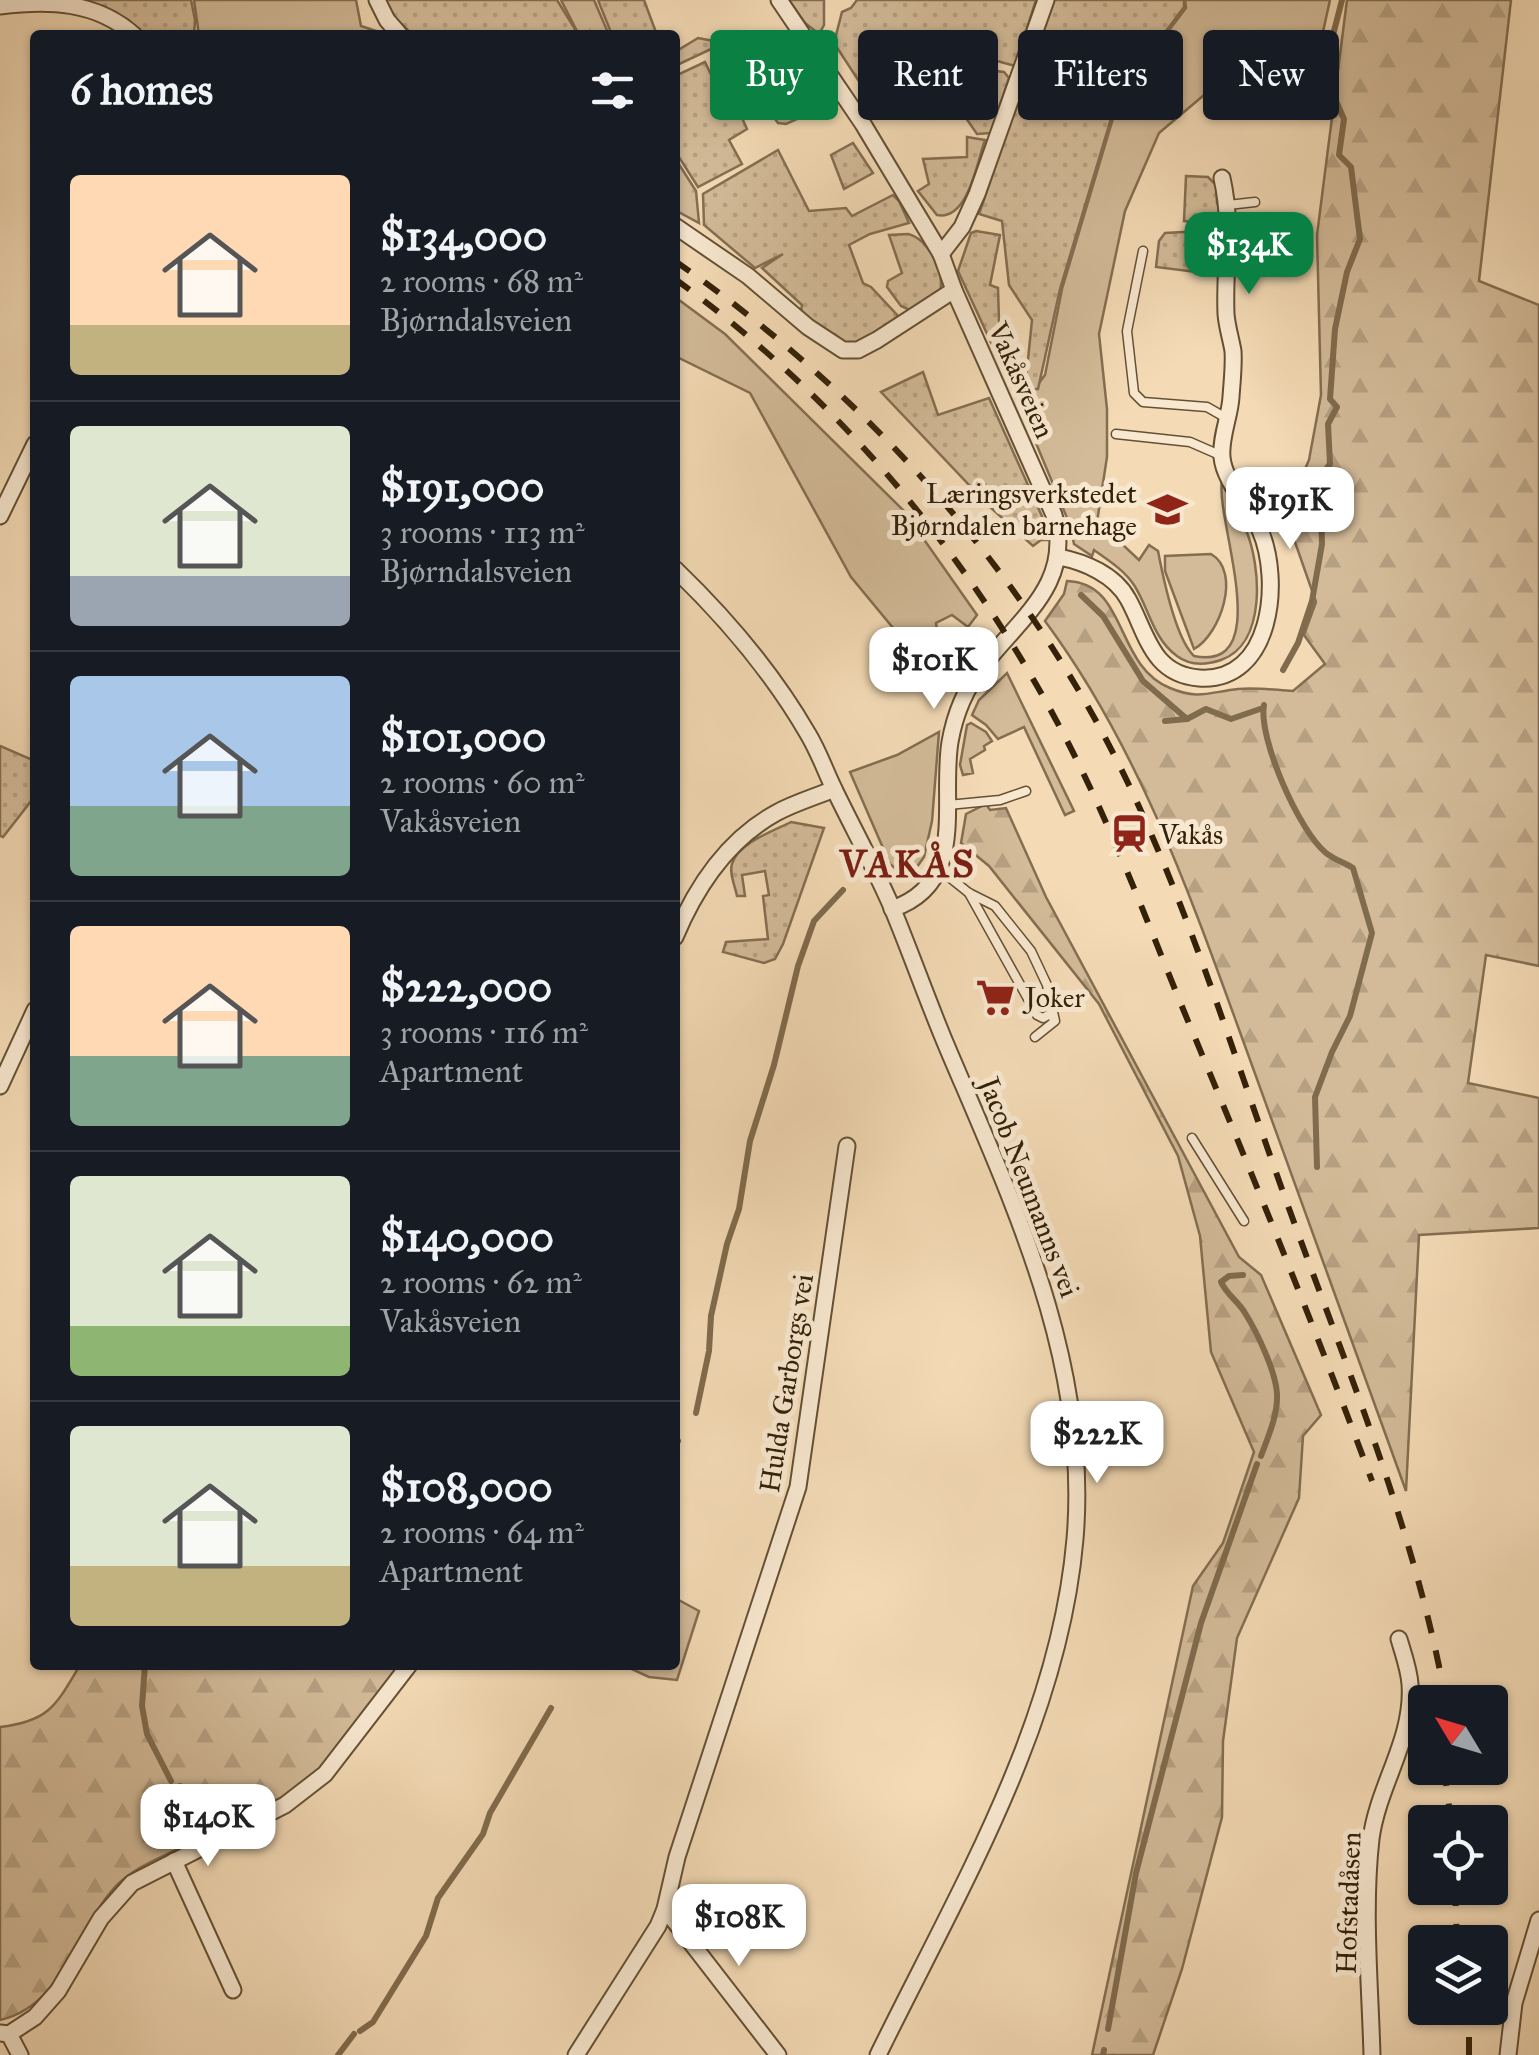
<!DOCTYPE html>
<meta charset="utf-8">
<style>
:root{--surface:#171b24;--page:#242831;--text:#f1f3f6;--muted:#9ea1a6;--line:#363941;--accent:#0b8043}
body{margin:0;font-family:"IM FELL Great Primer",serif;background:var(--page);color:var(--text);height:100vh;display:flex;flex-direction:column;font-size:38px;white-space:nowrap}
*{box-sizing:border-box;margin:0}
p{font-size:32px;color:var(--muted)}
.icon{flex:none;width:55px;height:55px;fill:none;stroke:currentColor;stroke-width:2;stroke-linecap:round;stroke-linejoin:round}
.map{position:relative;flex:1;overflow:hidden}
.drawer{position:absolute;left:30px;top:30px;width:650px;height:1640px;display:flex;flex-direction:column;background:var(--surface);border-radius:10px;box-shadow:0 2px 8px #0004}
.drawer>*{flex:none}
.hud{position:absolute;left:710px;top:30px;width:678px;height:90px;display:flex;gap:20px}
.needle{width:65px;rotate:308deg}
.controls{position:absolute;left:1408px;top:1685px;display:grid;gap:20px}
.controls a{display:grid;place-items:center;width:100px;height:100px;border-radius:10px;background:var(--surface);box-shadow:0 2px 8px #0004;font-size:50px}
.price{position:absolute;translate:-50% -85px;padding:0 22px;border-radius:20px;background:#fff;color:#222;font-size:32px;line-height:65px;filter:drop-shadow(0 2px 5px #0008)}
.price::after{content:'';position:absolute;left:50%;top:60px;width:30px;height:22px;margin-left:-15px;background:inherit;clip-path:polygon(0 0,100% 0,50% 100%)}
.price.on{background:var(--accent);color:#fff}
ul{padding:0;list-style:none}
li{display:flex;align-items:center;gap:30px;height:250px;padding:0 40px}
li+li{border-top:2px solid var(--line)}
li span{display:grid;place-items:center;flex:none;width:280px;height:200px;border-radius:10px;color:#555}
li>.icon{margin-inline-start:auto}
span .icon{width:120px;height:120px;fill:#fffc;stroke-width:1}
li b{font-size:42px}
h2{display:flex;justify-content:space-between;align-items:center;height:120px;padding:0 40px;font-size:42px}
.chip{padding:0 35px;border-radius:10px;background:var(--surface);box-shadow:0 2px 8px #0004;font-size:35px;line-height:90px}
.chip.on{background:var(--accent);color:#fff}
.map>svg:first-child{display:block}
.green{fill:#d3bb99;stroke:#846e51;stroke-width:2.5}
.forest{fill:url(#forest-firs);stroke:#846e51;stroke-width:2.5}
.garden{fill:url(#garden-dots);stroke:#846e51;stroke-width:2.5}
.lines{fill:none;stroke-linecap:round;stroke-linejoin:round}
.stream{stroke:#806b4d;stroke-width:6}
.lane-casing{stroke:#645034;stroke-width:11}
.street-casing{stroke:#645034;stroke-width:19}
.lane{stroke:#f8e8d0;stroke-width:8}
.street{stroke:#f8e8d0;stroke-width:15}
.rail{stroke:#342109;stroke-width:6;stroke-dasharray:18 18;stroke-linecap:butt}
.labels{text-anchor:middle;stroke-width:10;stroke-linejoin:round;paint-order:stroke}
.street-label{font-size:28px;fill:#342109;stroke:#f8e8d0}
.poi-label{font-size:28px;fill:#342109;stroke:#f8e8d0;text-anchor:start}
.district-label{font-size:38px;font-weight:bold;letter-spacing:2.5px;fill:#7a1f14;stroke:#f8e8d0}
</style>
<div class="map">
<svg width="1539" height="2055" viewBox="0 0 1539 2055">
<defs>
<pattern id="forest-firs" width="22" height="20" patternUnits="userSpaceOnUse" patternTransform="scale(2.5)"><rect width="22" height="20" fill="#d3bb99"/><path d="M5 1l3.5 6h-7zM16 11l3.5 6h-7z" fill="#b6a082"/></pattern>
<pattern id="garden-dots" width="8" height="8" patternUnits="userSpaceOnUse" patternTransform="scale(2.5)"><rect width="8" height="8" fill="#d3bb99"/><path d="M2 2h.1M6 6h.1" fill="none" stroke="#b6a082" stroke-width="1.8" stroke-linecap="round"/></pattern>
</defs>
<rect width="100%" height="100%" fill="#f4dbb6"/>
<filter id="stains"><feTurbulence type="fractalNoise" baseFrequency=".002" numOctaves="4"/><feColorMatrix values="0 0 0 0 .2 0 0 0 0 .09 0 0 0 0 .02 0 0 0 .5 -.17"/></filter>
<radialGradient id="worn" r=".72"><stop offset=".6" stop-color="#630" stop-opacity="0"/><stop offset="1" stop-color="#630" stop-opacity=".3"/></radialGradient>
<g class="green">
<polygon points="194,0 356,0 361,26 388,35 199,35"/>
<path d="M1185,0H1330L1304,118L1210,90L1159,133L1125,211L1099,334L1107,409V457L1097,522L1128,535L1124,546L1139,560L1149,545L1158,551C1163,577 1175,638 1194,656C1277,673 1215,518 1222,482C1230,498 1239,514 1246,530C1261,566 1267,644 1221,660C1206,665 1190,666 1177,656C1153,639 1149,608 1134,585C1124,570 1108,560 1094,550L1092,556L1074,544L1070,525L1021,407L1045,375L1062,289L1120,95L1186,8Z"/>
<polygon points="675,297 725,334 904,511 977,615 968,627 952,615 936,623 941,661 925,692 898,634 851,577 750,393 675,356"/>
<path d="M1211,554C1242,572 1220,635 1194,649L1165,571V556Z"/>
<polygon points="1007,673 1074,811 1065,815 1024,727 998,739 986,725 972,715 979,700"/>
<polygon points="971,723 986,732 992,741 984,746 985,750 970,759 973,773 963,775 960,765 967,725"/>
<polygon points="939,732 932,821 924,857 914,871 901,873 890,864 850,772 897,755"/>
<polygon points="675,1598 699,1611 677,1680 649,1677 623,1665 675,1665"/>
</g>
<g class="forest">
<polygon points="561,0 594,0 609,35 579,35"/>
<path d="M1347,0H1511L1479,281L1539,305V966L1486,955L1468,1083L1539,1098V1228L1419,1235L1406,1491C1354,1346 1301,1202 1249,1057C1194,906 1142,752 1045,621L1064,594L1067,581C1128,583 1114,665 1170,688C1198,700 1210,692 1238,689C1256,687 1275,690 1293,691L1325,664L1304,635L1316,602L1289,525L1294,494L1309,460L1321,395L1317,235Z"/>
<polygon points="675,158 696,191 699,223 675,210"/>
<polygon points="986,804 990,810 1006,808 1046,897 1239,1257 1261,1275 1321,1415 1303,1436 1299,1498 1237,1638 1223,1741 1222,1817 1182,1969 1153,2055 1092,2055 1193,1586 1223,1543 1254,1452 1211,1352 1200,1236 1178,1156 1099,1004 989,866 961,843 966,814"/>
<path d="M80,1665H400C370,1704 342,1753 303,1783C267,1810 222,1828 182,1847C158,1859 135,1867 116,1886C76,1928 64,2006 0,2020V1727C50,1721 56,1705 80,1665Z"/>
</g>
<g class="garden">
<polygon points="80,0 191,0 195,20 194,35 144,35"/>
<polygon points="383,0 557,0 578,34 413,35 396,19"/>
<polygon points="598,0 644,0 657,35 612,35"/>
<polygon points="789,0 824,0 824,25 819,34 805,23"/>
<polygon points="857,0 1036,0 1015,66 961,51 936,83 899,84 899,92 882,99 866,92 834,43 842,12 851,8"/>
<polygon points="1052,0 1184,0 1184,7 1118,95 1060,289 1038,389 1025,389 1032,320 1009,285 1002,221 979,214"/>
<polygon points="698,38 724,43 675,66 675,52"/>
<polygon points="769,51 796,53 833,103 786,124 778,123 770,112 755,65 769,59"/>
<polygon points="705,62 727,108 737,107 747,129 729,140 742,164 698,187 675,151 675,76"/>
<polygon points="969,68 1004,72 1009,78 991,133 977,134 950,95"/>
<path d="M967,137L985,140C977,162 968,221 937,215L918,191L929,184L923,159L967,157Z"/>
<polygon points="853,143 873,173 844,189 831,155"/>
<polygon points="778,150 809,211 846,208 852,216 893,195 899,201 909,223 870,234 849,245 863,283 871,287 899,317 899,320 865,342 842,345 801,312 802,305 762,268 783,254 755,268 704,225 703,194"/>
<polygon points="1186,176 1208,177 1216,185 1217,203 1223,217 1218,224 1184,221"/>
<polygon points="976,231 1000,235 990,285 998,288 999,321 1008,351 1004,357 996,353 958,271 971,233"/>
<polygon points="1202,231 1222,233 1224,264 1212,274 1156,267 1159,241 1165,233"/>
<path d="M908,234C928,239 945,271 940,292L912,311L901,306L887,287L888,281L902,273L889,235Z"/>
<polygon points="923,372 938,415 989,398 1045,523 1047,540 1041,540 1033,546 989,506 881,392"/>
<polygon points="0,746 35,761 35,796 3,837 0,836"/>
<path d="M791,822L824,828L783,944L775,959L764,963L723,952L726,942L768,939L763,896L769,895L765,871L742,875L745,896H737C735,886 729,873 732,864C738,843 773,831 791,822Z"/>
</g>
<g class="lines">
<g class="stream">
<polyline points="1081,595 1103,616 1143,681 1187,719 1206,709 1231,719 1263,708"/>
<polyline points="1283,670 1298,643 1312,601 1322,544 1320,478 1330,464 1328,424 1337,407 1330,399 1335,329 1347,272 1360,239 1351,167 1339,155 1344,119 1331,90 1333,35 1342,0"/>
<path d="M1264,705C1258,738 1299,831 1326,853C1333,859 1345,863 1353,868L1372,933L1350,1016L1332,1052L1315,1097L1317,1167"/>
<polyline points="1165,721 1187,719"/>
<path d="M1243,1275L1229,1276L1221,1282C1227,1295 1238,1301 1245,1313C1257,1332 1276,1372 1277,1394C1278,1415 1268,1437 1261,1456"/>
<polyline points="696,1413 709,1351 711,1316 727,1244 739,1209 750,1141 774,1065 798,966 814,921 843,890"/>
<polyline points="675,1446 678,1441"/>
<polyline points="145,1665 142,1706 147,1734 171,1781"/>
<polyline points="180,1786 197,1794 219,1827"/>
<polyline points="1108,2029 1136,1873 1201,1623 1257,1464"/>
<polyline points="360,2031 373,2022 426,1936 438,1898 483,1834 490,1813 551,1708"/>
<polyline points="338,2055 354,2034"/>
<polyline points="1103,2055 1104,2050"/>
</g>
<defs>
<g id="lane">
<polyline points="1228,205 1255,202"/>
<polyline points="1143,251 1127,331 1134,393 1143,402 1207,407 1228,419"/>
<polyline points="1116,434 1190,442 1222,456"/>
<polyline points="948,805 1000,800 1026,791"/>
<polyline points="939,869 969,893 995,906 1031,951 1047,985 1055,1021 1035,1037"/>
<polyline points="969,893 1037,1015 1043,1018 1050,1014 1054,1019"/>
<polyline points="1192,1138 1244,1221"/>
</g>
<g id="street">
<polyline points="377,0 387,20 400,35"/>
<path d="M779,0L863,124L941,254L954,290L1054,515C1073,583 1021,617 983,666C965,689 955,713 950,742C940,802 969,883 892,909"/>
<path d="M0,6C48,0 96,1 134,35"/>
<polyline points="675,226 748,276 808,327 843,350 858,350 877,340 954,290"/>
<polyline points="941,254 962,227 977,194 1046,0"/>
<polyline points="0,516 35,444"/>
<path d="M1059,557C1085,562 1115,575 1128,599C1147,633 1151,674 1199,678C1272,683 1282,581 1260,530C1250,507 1224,482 1222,457C1220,438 1230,416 1231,397C1232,382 1234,366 1233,351C1231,339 1227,327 1226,314C1224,266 1233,227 1222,178"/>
<path d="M675,569C726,618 772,672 808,734C819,752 826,773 836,793C855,832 876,870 893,910C912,956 928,1002 947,1047C1014,1205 1090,1363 1075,1539C1059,1725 958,1891 878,2055"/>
<path d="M675,937C696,887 727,840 776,813C794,803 815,797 834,789"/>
<polyline points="0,1086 35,1010"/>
<polyline points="174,1861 233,1990"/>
<polyline points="665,1909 778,2055"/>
<polyline points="0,2033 9,2034 35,2017 58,1991 101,1918 132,1883 285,1805 325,1774 409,1665"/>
<polyline points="9,2034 20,2055"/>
<polyline points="576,2055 658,1926 665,1909 677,1857 798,1487 847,1146"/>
<path d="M1372,2055C1370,1984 1363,1910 1371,1839C1378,1785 1414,1739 1410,1684C1409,1669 1403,1653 1399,1639"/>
<polyline points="1508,2055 1514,2003 1539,1920"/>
</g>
</defs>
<use href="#lane" class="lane-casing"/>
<use href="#street" class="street-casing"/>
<use href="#lane" class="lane"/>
<use href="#street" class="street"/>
<g class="rail">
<path d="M675,261C877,401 1046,594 1145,820C1202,948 1243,1083 1291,1214C1349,1374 1416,1534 1446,1702"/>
<path d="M675,279C838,397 971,557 1064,735C1114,830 1151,933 1193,1033C1255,1181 1316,1330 1372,1481"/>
<polyline points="1444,1768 1451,1822"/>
<polyline points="1455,1888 1457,1942"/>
<polyline points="1469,2055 1469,2008"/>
</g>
</g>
<defs>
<symbol id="school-bare" viewBox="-9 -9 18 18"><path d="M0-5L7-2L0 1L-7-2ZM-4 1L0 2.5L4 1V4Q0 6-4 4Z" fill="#8f2418" stroke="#f8e8d0" stroke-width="2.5" paint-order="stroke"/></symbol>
<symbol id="station-bare" viewBox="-9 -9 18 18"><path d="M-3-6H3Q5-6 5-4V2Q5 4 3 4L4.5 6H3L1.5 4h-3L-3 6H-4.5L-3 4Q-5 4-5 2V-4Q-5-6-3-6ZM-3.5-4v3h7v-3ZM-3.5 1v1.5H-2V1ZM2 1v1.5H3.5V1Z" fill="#8f2418" stroke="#f8e8d0" stroke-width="2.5" paint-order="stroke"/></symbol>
<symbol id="supermarket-bare" viewBox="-9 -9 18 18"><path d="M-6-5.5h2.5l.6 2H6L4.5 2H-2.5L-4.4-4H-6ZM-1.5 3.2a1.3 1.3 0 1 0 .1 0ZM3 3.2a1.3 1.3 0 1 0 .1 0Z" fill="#8f2418" stroke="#f8e8d0" stroke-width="2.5" paint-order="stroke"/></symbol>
</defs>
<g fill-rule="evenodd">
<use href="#school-bare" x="1140" y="482" width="55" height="55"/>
<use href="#station-bare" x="1102" y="806" width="55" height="55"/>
<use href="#supermarket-bare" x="968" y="970" width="55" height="55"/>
</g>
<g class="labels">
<g class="street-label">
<text transform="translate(1022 380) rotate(66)" y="10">Vakåsveien</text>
<text transform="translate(1030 1187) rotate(69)" y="10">Jacob Neumanns vei</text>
<text transform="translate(786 1383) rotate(-81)" y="10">Hulda Garborgs vei</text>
<text transform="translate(1348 1903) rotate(-88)" y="10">Hofstadåsen</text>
</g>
<g class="poi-label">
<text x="1137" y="503" text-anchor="end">Læringsverkstedet<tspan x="1137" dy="32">Bjørndalen barnehage</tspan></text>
<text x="1159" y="844">Vakås</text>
<text x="1025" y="1007">Joker</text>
</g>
<g class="district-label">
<text x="908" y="877">VAKÅS</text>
</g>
</g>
<rect width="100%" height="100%" filter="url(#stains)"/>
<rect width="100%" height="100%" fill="url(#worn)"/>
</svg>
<div class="controls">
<a><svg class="needle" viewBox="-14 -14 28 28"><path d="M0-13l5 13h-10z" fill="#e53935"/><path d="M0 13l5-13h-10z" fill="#9ea1a6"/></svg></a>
<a><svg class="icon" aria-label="locate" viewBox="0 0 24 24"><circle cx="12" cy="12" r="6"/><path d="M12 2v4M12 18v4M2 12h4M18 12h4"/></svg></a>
<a><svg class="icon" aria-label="layers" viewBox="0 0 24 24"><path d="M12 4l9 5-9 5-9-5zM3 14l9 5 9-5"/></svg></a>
</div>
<b class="price on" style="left:1249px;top:297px">$134K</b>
<b class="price" style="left:1290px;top:552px">$191K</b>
<b class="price" style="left:934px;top:712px">$101K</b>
<b class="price" style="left:1097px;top:1486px">$222K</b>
<b class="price" style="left:208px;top:1869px">$140K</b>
<b class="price" style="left:739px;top:1969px">$108K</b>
<div class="hud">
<a class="chip on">Buy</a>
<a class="chip">Rent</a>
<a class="chip">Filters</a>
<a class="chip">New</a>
</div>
<section class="drawer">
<h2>6 homes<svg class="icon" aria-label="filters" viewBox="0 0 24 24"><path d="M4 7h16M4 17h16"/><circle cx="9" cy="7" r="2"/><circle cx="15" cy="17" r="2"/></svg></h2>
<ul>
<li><span style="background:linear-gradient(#ffd9b3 75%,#c2b280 0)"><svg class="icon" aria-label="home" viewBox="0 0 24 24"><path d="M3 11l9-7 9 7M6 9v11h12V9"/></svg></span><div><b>$134,000</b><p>2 rooms · 68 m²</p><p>Bjørndalsveien</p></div></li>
<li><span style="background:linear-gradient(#dfe7d0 75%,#9aa5b1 0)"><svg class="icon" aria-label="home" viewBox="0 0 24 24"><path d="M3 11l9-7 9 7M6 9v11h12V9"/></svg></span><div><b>$191,000</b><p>3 rooms · 113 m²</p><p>Bjørndalsveien</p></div></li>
<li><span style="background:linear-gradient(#a9c7e8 65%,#7fa58c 0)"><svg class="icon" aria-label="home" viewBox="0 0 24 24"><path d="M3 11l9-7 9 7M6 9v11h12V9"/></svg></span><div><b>$101,000</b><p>2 rooms · 60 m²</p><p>Vakåsveien</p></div></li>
<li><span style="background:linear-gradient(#ffd9b3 65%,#7fa58c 0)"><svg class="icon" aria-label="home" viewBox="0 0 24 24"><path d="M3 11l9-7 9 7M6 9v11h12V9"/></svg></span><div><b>$222,000</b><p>3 rooms · 116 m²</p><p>Apartment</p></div></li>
<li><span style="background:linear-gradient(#dfe7d0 75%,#8fb573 0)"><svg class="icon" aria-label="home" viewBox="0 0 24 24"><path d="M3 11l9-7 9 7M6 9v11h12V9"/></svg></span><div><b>$140,000</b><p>2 rooms · 62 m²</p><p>Vakåsveien</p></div></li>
<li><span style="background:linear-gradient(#dfe7d0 70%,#c2b280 0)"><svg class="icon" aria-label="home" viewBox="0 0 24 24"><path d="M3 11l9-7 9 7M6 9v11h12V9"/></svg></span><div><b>$108,000</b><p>2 rooms · 64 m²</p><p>Apartment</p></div></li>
</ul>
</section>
</div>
